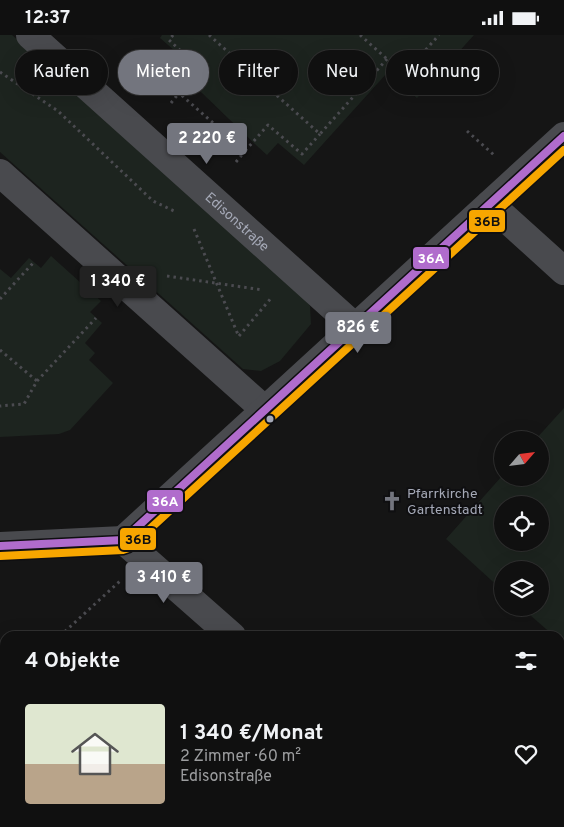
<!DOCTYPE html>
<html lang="de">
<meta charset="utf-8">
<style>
:root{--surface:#101010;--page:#1e1e1e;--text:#f1f3f6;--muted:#9c9d9f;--line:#303030;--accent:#73757e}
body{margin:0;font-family:Overpass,sans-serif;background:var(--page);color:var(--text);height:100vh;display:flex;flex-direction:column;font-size:19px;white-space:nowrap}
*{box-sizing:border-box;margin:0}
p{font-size:16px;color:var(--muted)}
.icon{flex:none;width:28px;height:28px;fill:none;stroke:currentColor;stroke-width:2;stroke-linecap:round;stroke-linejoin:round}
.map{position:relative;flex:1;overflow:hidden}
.sheet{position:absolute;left:0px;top:596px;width:565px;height:196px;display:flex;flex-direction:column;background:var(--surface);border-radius:15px 15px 0 0;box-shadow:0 5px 20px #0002,0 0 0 1px var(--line)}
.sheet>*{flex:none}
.hud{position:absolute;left:15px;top:15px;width:535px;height:45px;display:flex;gap:10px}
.needle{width:32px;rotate:62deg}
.buttons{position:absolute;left:494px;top:396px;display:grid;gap:10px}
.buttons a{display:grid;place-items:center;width:55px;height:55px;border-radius:50%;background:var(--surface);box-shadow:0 5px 20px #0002,0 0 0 1px var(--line);font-size:25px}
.price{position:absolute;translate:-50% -42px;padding:0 11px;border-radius:5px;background:var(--accent);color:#fff;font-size:16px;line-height:32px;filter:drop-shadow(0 1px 2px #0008)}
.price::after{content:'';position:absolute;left:50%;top:30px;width:15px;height:11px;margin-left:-8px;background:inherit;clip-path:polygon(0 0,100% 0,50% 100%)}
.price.active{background:#222;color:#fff}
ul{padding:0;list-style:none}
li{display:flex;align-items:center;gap:15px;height:125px;padding:0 25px}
li span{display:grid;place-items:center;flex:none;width:140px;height:100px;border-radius:5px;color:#555}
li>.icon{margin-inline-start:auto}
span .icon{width:60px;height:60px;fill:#fffc;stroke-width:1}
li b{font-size:21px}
h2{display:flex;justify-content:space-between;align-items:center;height:60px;padding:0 25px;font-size:21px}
.pill{padding:0 18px;border-radius:22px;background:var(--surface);box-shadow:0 5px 20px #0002,0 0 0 1px var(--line);font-size:18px;line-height:45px}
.pill.active{background:var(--accent);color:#fff}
.status{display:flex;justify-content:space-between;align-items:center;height:35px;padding:0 25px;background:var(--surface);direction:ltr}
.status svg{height:14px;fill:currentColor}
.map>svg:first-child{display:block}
.green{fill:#1d241f;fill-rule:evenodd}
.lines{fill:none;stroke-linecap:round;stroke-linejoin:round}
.path{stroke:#4b4b50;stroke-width:3;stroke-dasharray:2.5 4;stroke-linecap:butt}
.minor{stroke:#494a4e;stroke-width:28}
.bus-1-casing{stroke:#0f0f11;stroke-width:11}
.bus-2-casing{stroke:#0f0f11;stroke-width:11}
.bus-1{stroke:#b06ccc;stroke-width:8}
.bus-2{stroke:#f7a600;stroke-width:8}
.bus-dot{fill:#a5a9b7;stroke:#0f0f11;stroke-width:2}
.labels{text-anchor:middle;stroke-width:4;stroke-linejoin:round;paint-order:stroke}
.street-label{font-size:14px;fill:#a5a9b7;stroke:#0f0f11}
.poi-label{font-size:14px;fill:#a5a9b7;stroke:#0f0f11;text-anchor:start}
.line-badge{stroke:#0f0f11;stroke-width:2}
.badge-label{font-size:14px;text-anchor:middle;font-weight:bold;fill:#fff}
.pale-badge-label{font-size:14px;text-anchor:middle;font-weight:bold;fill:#111}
</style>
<div class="status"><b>12:37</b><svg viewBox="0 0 49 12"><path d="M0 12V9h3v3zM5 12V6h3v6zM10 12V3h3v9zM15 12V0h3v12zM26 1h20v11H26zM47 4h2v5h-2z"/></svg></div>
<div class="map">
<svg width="564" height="792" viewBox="0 0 564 792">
<rect width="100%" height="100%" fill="#151515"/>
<g class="green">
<polygon points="0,0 12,0 296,253 310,271 311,289 280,326 261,336 243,334 0,117"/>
<polygon points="162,0 474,0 417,63 387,38 304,130 278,108 267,120 257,111 175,32 183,23 160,3"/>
<polygon points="51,221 101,266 90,277 102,288 85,308 95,318 89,325 113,348 70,395 59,399 0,402 0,234 11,243 29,223 41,233"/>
<path d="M564,373V611L560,607V601H554L522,573L540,572V535H502V555L446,504L502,441V442H540V405H535ZM502,470H540V508H502Z"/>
<polygon points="324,788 382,788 387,792 320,792"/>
</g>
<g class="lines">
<g class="path">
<polyline points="173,0 169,5 200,34 179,58 245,116 268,90 302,119 320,99"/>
<polyline points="209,0 320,99 387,24"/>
<polyline points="360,0 423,56"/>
<polyline points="0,37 58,76 153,166 174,176"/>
<polyline points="404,39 439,0"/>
<polyline points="171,68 179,58"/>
<polyline points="467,96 494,120"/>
<polyline points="236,127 245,116"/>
<polyline points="194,194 239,302"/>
<polyline points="167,241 263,255"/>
<polyline points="0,264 34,227"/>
<polyline points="239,301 272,262"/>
<polyline points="0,315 37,346 24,369 0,371"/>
<polyline points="37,346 96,283"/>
<polyline points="60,601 120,546"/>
<polyline points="0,656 5,652"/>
<polyline points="542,788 542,792"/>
</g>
<g class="minor">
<path id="s1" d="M30,0L355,292"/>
<polyline points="0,138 265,375"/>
<polyline points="490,169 564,236"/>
<polyline points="123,505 564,101"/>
<polyline points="123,505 232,601"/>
<polyline points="0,511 123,505"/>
<polyline points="443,788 448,792"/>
</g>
<defs>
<polyline id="bus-1" points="0,511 123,505 564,101"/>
<polyline id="bus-2" points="0,521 123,515 129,513 564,115"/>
</defs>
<use href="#bus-1" class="bus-1-casing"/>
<use href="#bus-2" class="bus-2-casing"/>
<use href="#bus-1" class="bus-1"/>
<use href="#bus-2" class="bus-2"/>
</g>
<defs>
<symbol id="church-bare" viewBox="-9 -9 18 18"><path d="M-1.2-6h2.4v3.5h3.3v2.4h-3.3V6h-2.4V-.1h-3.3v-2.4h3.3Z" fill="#73757e" stroke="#0f0f11" stroke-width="2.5" paint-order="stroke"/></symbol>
</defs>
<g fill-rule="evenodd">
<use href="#church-bare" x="378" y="452" width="28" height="28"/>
</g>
<circle class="bus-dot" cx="270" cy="384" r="4.5"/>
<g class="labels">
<g class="street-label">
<text dy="5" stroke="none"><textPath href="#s1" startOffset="279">Edisonstraße</textPath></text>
</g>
<g class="poi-label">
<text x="407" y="463">Pfarrkirche<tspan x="407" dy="16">Gartenstadt</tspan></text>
</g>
</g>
<g class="line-badge">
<rect x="468" y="174" width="38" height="24" rx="5" fill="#f7a600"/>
<rect x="412" y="211" width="38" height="24" rx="5" fill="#b06ccc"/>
<rect x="146" y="454" width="38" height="24" rx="5" fill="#b06ccc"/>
<rect x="119" y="492" width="38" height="24" rx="5" fill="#f7a600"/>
</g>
<g class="badge-label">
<text x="431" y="228">36A</text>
<text x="165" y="471">36A</text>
</g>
<g class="pale-badge-label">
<text x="487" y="191">36B</text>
<text x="138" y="509">36B</text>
</g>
</svg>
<div class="buttons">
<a><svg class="needle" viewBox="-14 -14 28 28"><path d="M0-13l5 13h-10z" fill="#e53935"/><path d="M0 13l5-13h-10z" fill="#9c9d9f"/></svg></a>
<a><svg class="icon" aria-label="locate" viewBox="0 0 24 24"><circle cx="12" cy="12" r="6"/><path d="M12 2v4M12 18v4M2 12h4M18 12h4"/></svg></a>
<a><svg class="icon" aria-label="layers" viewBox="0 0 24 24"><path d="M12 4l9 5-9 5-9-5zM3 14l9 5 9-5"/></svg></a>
</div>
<b class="price" style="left:207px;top:130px">2 220 €</b>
<b class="price active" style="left:118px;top:273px">1 340 €</b>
<b class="price" style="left:358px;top:319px">826 €</b>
<b class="price" style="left:164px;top:569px">3 410 €</b>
<div class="hud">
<a class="pill">Kaufen</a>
<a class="pill active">Mieten</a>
<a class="pill">Filter</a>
<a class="pill">Neu</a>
<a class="pill">Wohnung</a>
</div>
<section class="sheet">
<h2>4 Objekte<svg class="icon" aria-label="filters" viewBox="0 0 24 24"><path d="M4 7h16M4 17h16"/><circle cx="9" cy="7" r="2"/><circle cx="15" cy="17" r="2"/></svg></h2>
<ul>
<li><span style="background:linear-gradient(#dfe7d0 60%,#b9a48a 0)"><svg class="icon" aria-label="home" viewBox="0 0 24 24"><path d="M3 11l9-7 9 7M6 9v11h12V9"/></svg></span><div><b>1 340 €/Monat</b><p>2 Zimmer · 60 m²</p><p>Edisonstraße</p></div><svg class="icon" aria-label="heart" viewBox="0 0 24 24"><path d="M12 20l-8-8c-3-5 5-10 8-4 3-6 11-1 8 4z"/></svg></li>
</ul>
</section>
</div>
